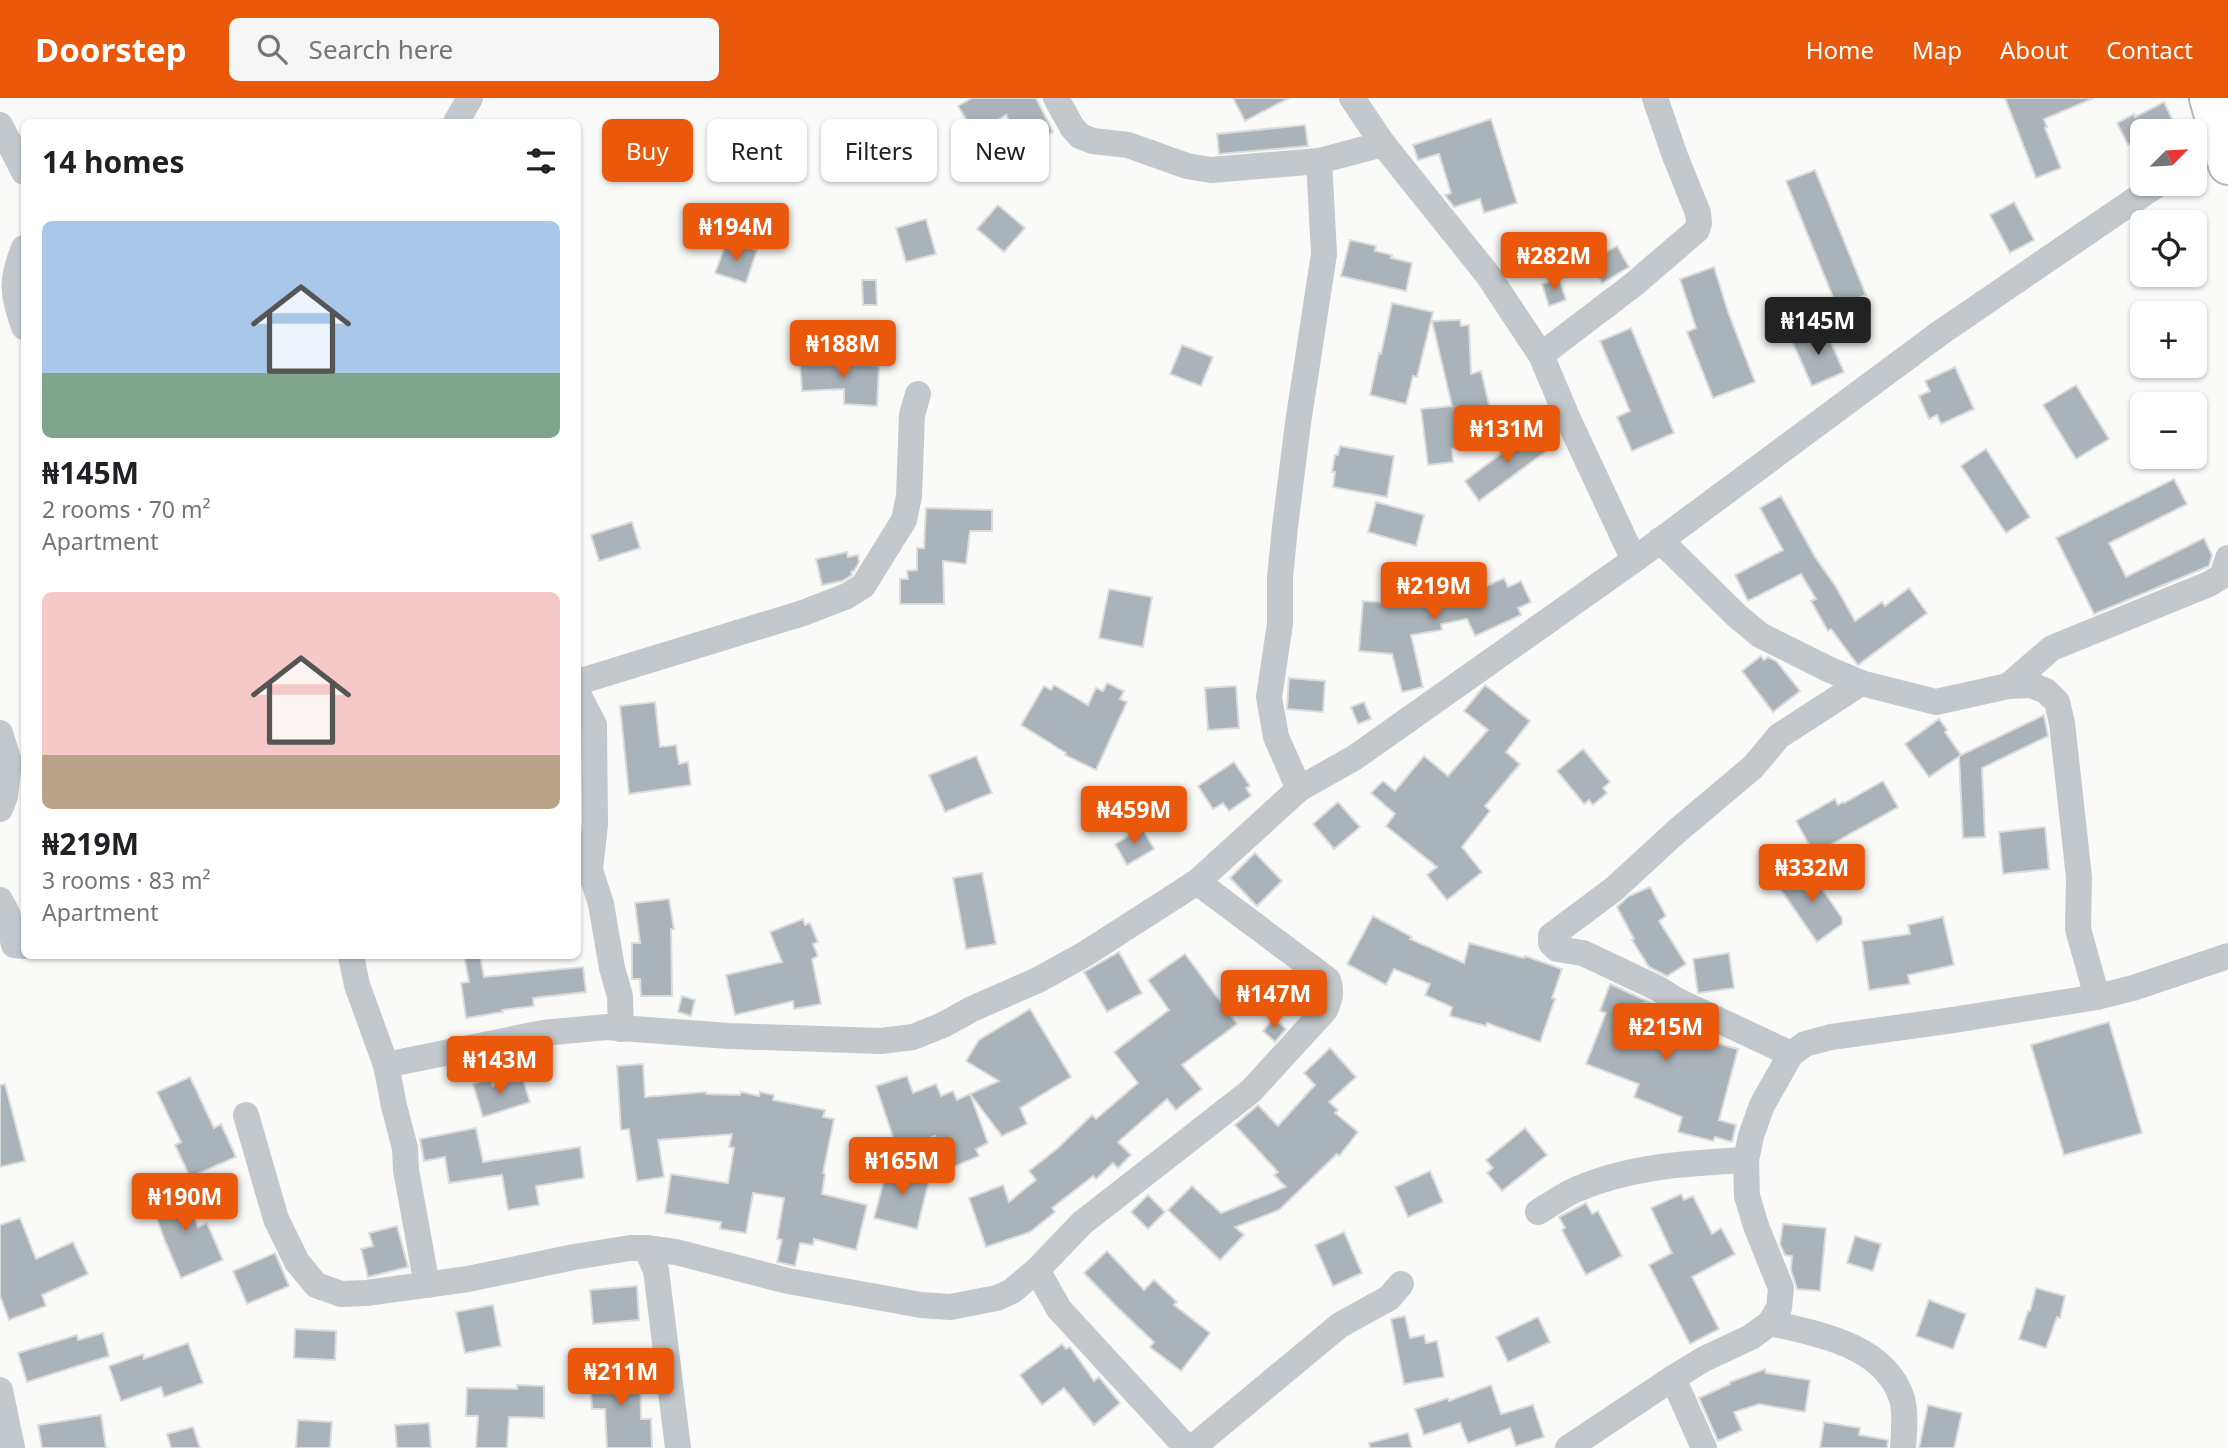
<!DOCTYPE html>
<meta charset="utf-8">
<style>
:root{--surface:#fff;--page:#f6f6f6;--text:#202124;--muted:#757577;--accent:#ea580c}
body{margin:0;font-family:"Noto Sans",sans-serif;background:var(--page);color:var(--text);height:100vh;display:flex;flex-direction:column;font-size:26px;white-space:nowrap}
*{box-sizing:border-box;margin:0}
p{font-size:23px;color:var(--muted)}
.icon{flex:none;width:38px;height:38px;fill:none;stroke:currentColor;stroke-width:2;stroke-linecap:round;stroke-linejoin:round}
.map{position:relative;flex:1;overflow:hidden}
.side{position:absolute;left:21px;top:21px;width:560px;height:840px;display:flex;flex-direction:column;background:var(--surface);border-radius:10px;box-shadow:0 2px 5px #0004}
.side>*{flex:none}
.guide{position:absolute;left:602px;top:21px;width:665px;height:63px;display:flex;gap:14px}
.needle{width:46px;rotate:66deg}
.buttons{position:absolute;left:2130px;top:21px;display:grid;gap:14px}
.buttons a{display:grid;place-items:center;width:77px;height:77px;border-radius:10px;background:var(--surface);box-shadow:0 2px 5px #0004;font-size:35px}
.price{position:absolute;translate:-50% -60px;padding:0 16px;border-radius:7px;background:var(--accent);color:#fff;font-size:23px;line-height:46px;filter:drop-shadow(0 2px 4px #0008)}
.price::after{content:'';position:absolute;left:50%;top:42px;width:21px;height:16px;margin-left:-10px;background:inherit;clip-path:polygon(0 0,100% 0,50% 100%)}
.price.selected{background:#222;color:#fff}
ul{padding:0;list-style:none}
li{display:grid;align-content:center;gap:14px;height:371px;padding:0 21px}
li span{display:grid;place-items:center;height:217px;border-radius:10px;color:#555}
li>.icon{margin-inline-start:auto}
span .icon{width:126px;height:126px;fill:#fffc;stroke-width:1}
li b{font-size:30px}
h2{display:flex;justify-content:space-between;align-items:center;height:84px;padding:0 21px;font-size:30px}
.pill{padding:0 24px;border-radius:10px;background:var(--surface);box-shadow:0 2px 5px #0004;font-size:24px;line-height:63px}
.pill.selected{background:var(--accent);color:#fff}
header{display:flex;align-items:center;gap:42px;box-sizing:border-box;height:98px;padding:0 35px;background:var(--accent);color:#fff}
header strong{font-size:33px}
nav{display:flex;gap:38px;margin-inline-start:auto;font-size:24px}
.search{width:490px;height:63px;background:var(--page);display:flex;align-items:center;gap:18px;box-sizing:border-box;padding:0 24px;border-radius:10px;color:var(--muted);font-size:26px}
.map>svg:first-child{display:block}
.building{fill:#aab3b9;stroke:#dcdcda;stroke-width:2}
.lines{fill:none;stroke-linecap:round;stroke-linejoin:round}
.highway-casing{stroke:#b4b9bd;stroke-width:42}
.minor{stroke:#c3c8cc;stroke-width:26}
.highway{stroke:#fff;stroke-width:38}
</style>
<header>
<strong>Doorstep</strong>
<div class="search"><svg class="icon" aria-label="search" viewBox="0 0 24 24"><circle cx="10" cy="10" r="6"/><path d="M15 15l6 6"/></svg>Search here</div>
<nav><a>Home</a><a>Map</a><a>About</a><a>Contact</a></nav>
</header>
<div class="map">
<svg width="2228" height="1350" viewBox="0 0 2228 1350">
<rect width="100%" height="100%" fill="#fafaf8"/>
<g class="building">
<polygon points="972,0 1036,0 1053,34 1023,49 1006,17 975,36 958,8"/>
<polygon points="1233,0 1289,0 1245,23"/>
<polygon points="2005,0 2094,0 2044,21 2047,29 2045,30 2061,70 2036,80"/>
<polygon points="2164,4 2174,25 2158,33 2142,33 2142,40 2128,47 2117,25 2134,16 2135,19"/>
<polygon points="1491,21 1517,105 1484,115 1480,101 1454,109 1445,97 1451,95 1439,56 1418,62 1413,47"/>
<polygon points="1305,27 1308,48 1219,56 1217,36"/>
<polygon points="1815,72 1866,197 1837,209 1786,83"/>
<polygon points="2014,104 2034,142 2010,155 1990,117"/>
<polygon points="998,107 1025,130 1004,154 977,131"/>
<polygon points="926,121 936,156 906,164 896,130"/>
<polygon points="1350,142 1376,148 1375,153 1392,157 1391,160 1412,165 1406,193 1341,178"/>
<polygon points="726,146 741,151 743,147 757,152 746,185 715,175"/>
<polygon points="1617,148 1629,169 1602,185 1590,163"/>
<polygon points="1714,169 1728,214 1755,284 1713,300 1687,234 1696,230 1680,181"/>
<polygon points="1559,181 1566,202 1549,208 1542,186"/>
<polygon points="862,182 876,182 877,207 863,207"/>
<polygon points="1392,205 1433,214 1417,279 1413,278 1406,306 1370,297 1379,255 1381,256"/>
<polygon points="1460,222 1461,228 1469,227 1471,276 1481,273 1497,341 1452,351 1453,364 1428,367 1421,311 1452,308 1432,223"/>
<polygon points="1824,229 1844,274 1812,288 1792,243"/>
<polygon points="1631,230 1674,335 1632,353 1617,319 1630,313 1600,243"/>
<polygon points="1182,247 1213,259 1201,288 1170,276"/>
<polygon points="823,263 879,268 877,308 844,306 844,291 802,293 800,265"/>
<polygon points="1955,269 1974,311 1941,326 1937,317 1929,321 1919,298 1930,293 1925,283"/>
<polygon points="2076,287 2109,341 2076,361 2043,307"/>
<polygon points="1534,331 1549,351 1479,403 1465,383"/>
<polygon points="1340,348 1394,358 1387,399 1333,389 1335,374 1332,374 1335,357 1338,357"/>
<polygon points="1986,351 2030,419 2006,435 1961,368"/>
<polygon points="2174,381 2187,406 2109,445 2126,479 2204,440 2212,457 2209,468 2094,516 2056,440"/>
<polygon points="1781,398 1815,459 1836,489 1855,523 1882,504 1885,508 1909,490 1927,515 1858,567 1831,531 1828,533 1811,503 1816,501 1801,476 1748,503 1735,477 1783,452 1760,410"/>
<polygon points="1376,404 1424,417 1416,448 1368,434"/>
<polygon points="926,410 992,412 992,433 970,433 966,466 943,463 944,506 900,506 900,481 908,481 907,473 917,472 917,450 924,450"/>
<polygon points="632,424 640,450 599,463 591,437"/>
<polygon points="847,454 848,459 858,457 859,464 854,473 851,474 852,477 842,483 822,487 816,461"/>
<polygon points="1504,480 1508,489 1521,483 1531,504 1518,510 1521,517 1475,538 1467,521 1441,526 1442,532 1411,537 1423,589 1402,594 1392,556 1359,553 1363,503 1407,506 1406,499 1449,491 1452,504"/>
<polygon points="1109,491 1152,499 1143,549 1099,540"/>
<polygon points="1761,558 1764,562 1768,559 1776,563 1800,593 1773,614 1742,573"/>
<polygon points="1289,580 1325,583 1323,614 1287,611"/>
<polygon points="1107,585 1124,593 1120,601 1127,604 1096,672 1065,657 1066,655 1021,627 1044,588 1051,592 1054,587 1088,607 1096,590 1103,593"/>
<polygon points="1485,587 1530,623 1506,654 1520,666 1485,708 1490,713 1462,749 1482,774 1447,802 1427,777 1437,769 1386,728 1395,716 1371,695 1383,683 1395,693 1424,658 1448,678 1488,632 1464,613"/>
<polygon points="1236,588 1239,630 1208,632 1205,590"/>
<polygon points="655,604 660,649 676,647 679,666 688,664 691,687 629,696 620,608"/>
<polygon points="1364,604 1371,621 1358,626 1351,609"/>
<polygon points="2044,617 2048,638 1982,670 1985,739 1963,740 1959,658"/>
<polygon points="1939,621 1947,632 1945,634 1961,657 1929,679 1905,646"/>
<polygon points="1583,651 1610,684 1603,690 1607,695 1593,707 1589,702 1584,706 1557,673"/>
<polygon points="976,658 992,695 945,714 929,677"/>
<polygon points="1234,664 1250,688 1246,690 1251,698 1229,713 1223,705 1213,711 1198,688"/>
<polygon points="1883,683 1898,709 1814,756 1796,723 1835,701 1838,707 1843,704 1844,705"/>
<polygon points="1338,704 1360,729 1334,751 1313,726"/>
<polygon points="2045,729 2049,771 2003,776 1999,734"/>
<polygon points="1142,730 1154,751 1127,767 1115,746"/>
<polygon points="1255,755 1282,783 1257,808 1230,780"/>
<polygon points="1807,769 1842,820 1842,826 1817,844 1779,789"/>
<polygon points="982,775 996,846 966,851 953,780"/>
<polygon points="1650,789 1666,818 1659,823 1686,866 1667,878 1649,869 1632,842 1634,841 1617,809 1629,798"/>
<polygon points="669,801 674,831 671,831 672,898 641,898 640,881 632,881 632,845 640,845 635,805"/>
<polygon points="1373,818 1412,839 1410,841 1464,865 1469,845 1524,860 1525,858 1562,871 1552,900 1555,901 1540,944 1487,925 1486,928 1450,918 1452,909 1425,897 1430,886 1394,871 1386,887 1347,866"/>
<polygon points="1943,819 1954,867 1908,877 1910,886 1869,892 1862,843 1910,836 1908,827"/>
<polygon points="803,821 805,827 810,825 818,844 813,846 818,858 812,861 821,906 794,911 793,903 735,917 726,877 782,864 770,834"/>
<polygon points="1119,854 1142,895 1107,914 1084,874"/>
<polygon points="1729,855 1734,890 1698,895 1693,861"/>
<polygon points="1185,856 1237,926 1182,967 1202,991 1176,1012 1167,1001 1118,1044 1131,1057 1118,1070 1113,1065 1096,1081 1093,1078 1052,1110 1055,1114 1030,1134 986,1149 969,1100 1003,1087 1009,1104 1036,1082 1029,1073 1058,1050 1092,1017 1096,1021 1138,985 1114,954 1169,912 1148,882"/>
<polygon points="464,858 480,858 484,879 583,869 586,894 533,900 534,908 502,912 503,914 466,920 461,885 469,884"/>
<polygon points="1610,886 1649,904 1644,905 1696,929 1693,939 1738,951 1719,1022 1736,1027 1732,1044 1715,1039 1713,1043 1678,1034 1682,1019 1634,999 1639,986 1586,966 1606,915 1600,913"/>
<polygon points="682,898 695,902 691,918 678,914"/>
<polygon points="1030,911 1071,979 1020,1010 1027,1026 1002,1038 970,996 999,983 966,963 979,942"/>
<polygon points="1274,920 1286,931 1275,944 1263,933"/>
<polygon points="2109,924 2142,1035 2064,1057 2031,947"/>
<polygon points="1330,950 1356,979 1329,1004 1338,1012 1335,1015 1358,1034 1339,1058 1337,1056 1279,1112 1235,1129 1244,1137 1220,1162 1168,1112 1192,1088 1221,1115 1286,1089 1274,1077 1278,1074 1235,1027 1258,1007 1278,1028 1315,987 1304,975"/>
<polygon points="643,966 645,999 706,994 706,996 740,997 741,994 759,998 760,994 774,997 773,1002 825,1012 823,1019 834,1021 823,1075 825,1076 822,1096 867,1107 856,1152 814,1141 813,1147 800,1145 795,1168 777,1164 782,1142 777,1141 784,1100 753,1095 746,1135 720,1131 721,1124 665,1115 671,1076 728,1085 734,1050 729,1049 732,1036 658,1042 664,1079 637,1083 629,1031 621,1032 617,968"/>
<polygon points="907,978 913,995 936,986 941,998 953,993 957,1002 970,996 988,1045 976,1051 979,1058 948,1071 935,1038 897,1051 876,988"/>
<polygon points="190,979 214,1030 221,1026 236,1059 190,1079 175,1047 181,1044 157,994"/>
<polygon points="522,979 530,1004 483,1019 473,986 490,980 493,988"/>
<polygon points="5,986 25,1063 0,1069 0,987"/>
<polygon points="476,1030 483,1064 580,1049 584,1080 536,1088 539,1107 508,1112 502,1077 449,1085 445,1059 424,1063 420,1041"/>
<polygon points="1525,1030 1547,1057 1502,1093 1487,1075 1493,1070 1486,1062"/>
<polygon points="888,1067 930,1078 917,1131 874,1120"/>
<polygon points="1430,1073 1443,1104 1408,1119 1395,1089"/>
<polygon points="183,1088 198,1129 207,1125 223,1162 181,1180 165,1143 150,1101"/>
<polygon points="1681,1096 1684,1102 1693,1098 1712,1136 1721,1130 1735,1156 1692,1179 1719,1231 1690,1246 1649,1167 1672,1155 1651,1110"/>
<polygon points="1148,1097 1165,1114 1148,1131 1131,1114"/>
<polygon points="1586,1105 1592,1116 1598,1113 1622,1158 1586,1177 1562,1132 1565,1130 1559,1119"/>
<polygon points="20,1120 36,1161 73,1144 88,1176 42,1197 46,1208 9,1222 0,1198 0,1127"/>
<polygon points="1783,1126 1826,1130 1820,1193 1797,1191 1791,1172 1792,1158 1785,1157 1780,1146"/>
<polygon points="397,1128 408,1169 368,1179 361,1151 373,1148 369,1135"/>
<polygon points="1344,1134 1362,1175 1333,1188 1315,1147"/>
<polygon points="1855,1138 1881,1146 1873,1173 1847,1165"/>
<polygon points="1107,1153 1144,1192 1154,1182 1177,1204 1174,1207 1210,1235 1181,1273 1150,1249 1154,1244 1117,1209 1084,1175"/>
<polygon points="275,1155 289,1188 247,1206 233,1173"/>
<polygon points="637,1188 639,1222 593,1226 590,1192"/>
<polygon points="2036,1190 2065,1198 2060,1220 2057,1219 2046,1250 2019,1241 2028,1213 2030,1213"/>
<polygon points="1929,1202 1966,1216 1953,1251 1916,1238"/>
<polygon points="493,1207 501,1248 465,1255 456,1214"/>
<polygon points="1405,1218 1410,1240 1424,1237 1426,1245 1437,1243 1444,1279 1404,1286 1391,1221"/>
<polygon points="1538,1219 1550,1244 1508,1264 1496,1239"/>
<polygon points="295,1231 336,1233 335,1262 294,1260"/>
<polygon points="103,1235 109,1258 27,1284 18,1255 77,1237 78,1242"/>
<polygon points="188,1245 203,1285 164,1299 161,1289 121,1303 109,1268 143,1256 144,1261"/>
<polygon points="1062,1246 1066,1251 1070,1249 1094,1283 1099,1279 1120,1305 1094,1327 1064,1290 1042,1307 1020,1277"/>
<polygon points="1765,1271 1766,1275 1810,1282 1805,1314 1759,1306 1734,1314 1742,1332 1718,1343 1699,1300 1730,1286 1730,1284"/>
<polygon points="640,1272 641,1321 651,1321 652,1350 607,1350 605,1311 592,1311 590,1274"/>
<polygon points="517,1287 544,1288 544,1320 509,1319 507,1350 476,1350 478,1318 466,1318 467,1290 517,1291"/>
<polygon points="1491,1287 1501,1316 1533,1307 1544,1339 1516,1348 1510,1330 1468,1345 1460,1325 1424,1337 1415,1311 1448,1300 1449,1303"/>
<polygon points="1928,1307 1962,1315 1954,1350 1919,1350"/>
<polygon points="101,1317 106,1350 42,1350 38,1327"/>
<polygon points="298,1322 332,1324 330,1350 296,1350"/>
<polygon points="1824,1324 1860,1330 1859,1337 1888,1342 1887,1350 1820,1350"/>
<polygon points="429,1325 431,1350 397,1350 395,1327"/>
<polygon points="193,1329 200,1350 171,1350 167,1336"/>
<polygon points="1408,1335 1412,1350 1370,1350 1369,1345"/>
</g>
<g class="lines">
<defs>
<polyline id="highway" points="2209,0 2228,67"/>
</defs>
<use href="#highway" class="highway-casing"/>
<g class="minor">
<polyline points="1056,0 1072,29 1080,38 1093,43 1128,47 1187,68 1211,72 1319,63 1383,46"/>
<polyline points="1352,0 1383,46 1488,177 1541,257 1568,321 1634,462"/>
<polyline points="456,24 470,0"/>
<polyline points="0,27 24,74"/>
<polyline points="2194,61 2222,42"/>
<path d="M24,150C10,184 13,196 24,229"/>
<polyline points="1541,257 1633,187 1697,132 1699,125 1698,115 1675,58 1655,0"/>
<polyline points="1660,442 1736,517 1760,537 1828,571 1861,585 1936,604 2008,588 2031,587 2046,593 2057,604 2062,625 2079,779 2078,831 2097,899"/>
<polyline points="578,584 803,515 847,498 863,488 904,422 909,398 912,317 918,296"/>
<polyline points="2008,588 2052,550 2209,486 2222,478 2228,460"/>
<polyline points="578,596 594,627 595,726 590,772 601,806 612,870 620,898 621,931"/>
<polyline points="0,635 9,664 5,698 0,711"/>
<polyline points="1299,691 1276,639 1269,599 1280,526 1280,480 1285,429 1298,325 1324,156 1319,63"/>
<polyline points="0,802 7,815 14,847 24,848"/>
<polyline points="351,858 357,887 386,967 394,1008 405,1050 406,1072 427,1187"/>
<polyline points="1791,956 1678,903 1657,890 1583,855 1557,851 1551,845 1551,838 1614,791 1677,733 1753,669 1779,638 1861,585"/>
<polyline points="386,967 543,935 607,929 729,938 881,943 913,939 943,927 972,911 1038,882 1085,856 1197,784 1299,691 1354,660 1634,462 1940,235 2158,86"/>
<path d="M246,1017L276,1121L297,1164L316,1187L341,1196L366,1195L468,1181L574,1159L630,1150H646L676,1154L788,1183L921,1207L950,1209L997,1200L1012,1193L1037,1172L1082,1125L1251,993L1325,912C1330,901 1332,894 1328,882L1197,784"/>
<path d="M1538,1114C1550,1107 1562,1098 1575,1092C1630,1068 1688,1065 1746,1062"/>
<polyline points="646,1150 656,1172 678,1350"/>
<polyline points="1037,1172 1059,1211 1187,1350"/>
<path d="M1770,1225C1818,1236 1885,1247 1902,1301C1906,1315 1904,1335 1903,1350"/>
<polyline points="1673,1280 1704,1350"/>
<polyline points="0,1292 12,1350"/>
<polyline points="1192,1350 1340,1227 1389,1200 1401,1186"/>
<polyline points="1568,1350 1673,1280 1704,1261 1751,1239 1770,1225 1779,1210 1781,1190 1756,1128 1747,1098 1746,1062 1751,1038 1762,1007 1791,956 1805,946 1831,939 1953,922 2097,899 2133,890 2228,858"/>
</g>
<use href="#highway" class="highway"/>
</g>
</svg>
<div class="buttons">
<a><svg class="needle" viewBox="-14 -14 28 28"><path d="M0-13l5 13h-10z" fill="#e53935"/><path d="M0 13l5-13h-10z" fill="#757577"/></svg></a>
<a><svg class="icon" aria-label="locate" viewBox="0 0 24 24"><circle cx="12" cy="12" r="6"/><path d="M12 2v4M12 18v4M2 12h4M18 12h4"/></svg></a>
<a>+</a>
<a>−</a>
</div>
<b class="price" style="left:736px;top:165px">₦194M</b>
<b class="price" style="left:1554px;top:194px">₦282M</b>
<b class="price selected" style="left:1818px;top:259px">₦145M</b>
<b class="price" style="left:843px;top:282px">₦188M</b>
<b class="price" style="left:1507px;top:367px">₦131M</b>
<b class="price" style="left:1434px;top:524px">₦219M</b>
<b class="price" style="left:1134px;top:748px">₦459M</b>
<b class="price" style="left:1812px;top:806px">₦332M</b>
<b class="price" style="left:1274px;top:932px">₦147M</b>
<b class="price" style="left:1666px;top:965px">₦215M</b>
<b class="price" style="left:500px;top:998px">₦143M</b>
<b class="price" style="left:902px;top:1099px">₦165M</b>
<b class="price" style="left:185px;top:1135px">₦190M</b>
<b class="price" style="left:621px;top:1310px">₦211M</b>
<div class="guide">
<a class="pill selected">Buy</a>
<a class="pill">Rent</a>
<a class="pill">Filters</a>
<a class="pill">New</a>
</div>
<section class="side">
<h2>14 homes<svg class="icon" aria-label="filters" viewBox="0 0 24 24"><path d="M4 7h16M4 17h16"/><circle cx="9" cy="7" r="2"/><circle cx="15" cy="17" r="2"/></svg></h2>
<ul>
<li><span style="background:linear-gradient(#a9c7e8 70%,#7fa58c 0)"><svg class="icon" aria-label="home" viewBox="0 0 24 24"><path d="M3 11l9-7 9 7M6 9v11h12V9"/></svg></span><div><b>₦145M</b><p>2 rooms · 70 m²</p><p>Apartment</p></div></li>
<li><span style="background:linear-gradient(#f6c9c9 75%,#b9a48a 0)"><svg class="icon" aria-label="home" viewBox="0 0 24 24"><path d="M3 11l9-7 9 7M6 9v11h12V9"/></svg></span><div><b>₦219M</b><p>3 rooms · 83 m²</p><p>Apartment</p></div></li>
</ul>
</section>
</div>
